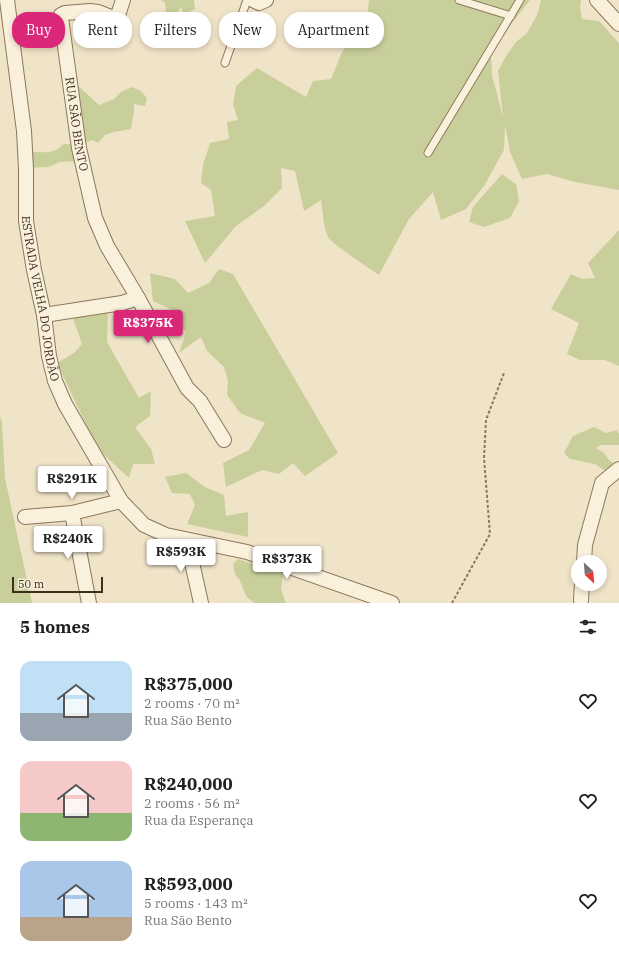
<!DOCTYPE html>
<meta charset="utf-8">
<style>
:root{--surface:#fff;--page:#f6f6f6;--text:#202124;--muted:#757577;--accent:#db2777}
body{margin:0;font-family:"IBM Plex Serif",serif;background:var(--page);color:var(--text);height:100vh;display:flex;flex-direction:column;font-size:15px;white-space:nowrap}
*{box-sizing:border-box;margin:0}
p{font-size:13px;color:var(--muted)}
.icon{flex:none;width:22px;height:22px;fill:none;stroke:currentColor;stroke-width:2;stroke-linecap:round;stroke-linejoin:round}
.map{position:relative;height:603px;overflow:hidden}
.panel{display:flex;flex-direction:column;background:var(--surface);flex:1}
.panel>*{flex:none}
.hud{position:absolute;left:12px;top:12px;width:400px;height:36px;display:flex;gap:8px}
.needle{width:26px;rotate:154deg}
.tools{position:absolute;left:571px;top:555px;display:grid;gap:8px}
.tools a{display:grid;place-items:center;width:36px;height:36px;border-radius:50%;background:var(--surface);box-shadow:0 2px 6px #0003;font-size:20px}
.scale{position:absolute;left:12px;bottom:10px;width:91px;box-sizing:border-box;padding-left:4px;border:2px solid #3d2e20;border-top:0;font-size:11px;line-height:14px;white-space:nowrap;color:#3d2e20;-webkit-text-stroke:3px #f7eed8;paint-order:stroke}
.price{position:absolute;translate:-50% -34px;padding:0 9px;border-radius:4px;background:#fff;color:#222;font-size:13px;line-height:26px;filter:drop-shadow(0 1px 2px #0008)}
.price::after{content:'';position:absolute;left:50%;top:24px;width:12px;height:9px;margin-left:-6px;background:inherit;clip-path:polygon(0 0,100% 0,50% 100%)}
.price.current{background:var(--accent);color:#fff}
ul{padding:0;list-style:none}
li{display:flex;align-items:center;gap:12px;height:100px;padding:0 20px}
li span{display:grid;place-items:center;flex:none;width:112px;height:80px;border-radius:12px;color:#555}
li>.icon{margin-inline-start:auto}
span .icon{width:48px;height:48px;fill:#fffc;stroke-width:1}
li b{font-size:17px}
h2{display:flex;justify-content:space-between;align-items:center;height:48px;padding:0 20px;font-size:17px}
.tag{padding:0 14px;border-radius:16px;background:var(--surface);box-shadow:0 2px 6px #0003;font-size:14px;line-height:36px}
.tag.current{background:var(--accent);color:#fff}
.map>svg:first-child{display:block}
.green{fill:#c9cf9b}
.lines{fill:none;stroke-linecap:round;stroke-linejoin:round}
.lane-casing{stroke:#8d765c;stroke-width:9}
.street-casing{stroke:#8d765c;stroke-width:16}
.path{stroke:#8d765c;stroke-width:2;stroke-dasharray:3 2;stroke-linecap:butt}
.lane{stroke:#faf1dc;stroke-width:7}
.street{stroke:#faf1dc;stroke-width:14}
.labels{text-anchor:middle;stroke-width:3;stroke-linejoin:round;paint-order:stroke}
.street-label{font-size:12px;fill:#3d2e20;stroke:#f7eed8}
</style>
<div class="map">
<svg width="619" height="603" viewBox="0 0 619 603">
<rect width="100%" height="100%" fill="#f0e4c8"/>
<g class="green">
<polygon points="161,0 194,0 195,9 183,14 182,9 181,7 178,12 166,12 165,3"/>
<path d="M369,0H530L512,23L491,56L492,75L503,117L498,71L506,56L516,42L527,33L537,15L541,0H581L580,8L582,19L599,21L619,43V190L575,182L547,174L522,179L510,152L505,125L504,150L484,186L466,209L441,220L433,192L409,219L379,275C370,269 332,244 328,237C323,226 323,212 321,200L304,211L295,171L281,168L282,188L264,206L236,226L205,263L185,221L215,216L211,190L201,183L203,165L210,143L229,139L227,122L238,120L233,104L236,86L257,68L306,97L313,81L331,79L342,52L368,11Z"/>
<polygon points="76,84 99,105 114,99 121,92 132,87 141,91 147,98 145,106 134,104 134,111 131,129 114,132 105,135 98,143 92,140 85,143"/>
<path d="M64,144H75L78,161L60,162L48,167L29,168L28,152C42,151 52,156 64,144Z"/>
<polygon points="502,174 516,184 519,201 510,218 484,227 469,222 473,207"/>
<polygon points="619,230 619,366 605,360 580,360 567,354 579,323 551,309 571,274 582,279 595,278 588,263"/>
<polygon points="219,269 233,274 338,453 305,476 293,463 279,474 262,470 226,487 223,463 249,450 265,423 240,413 227,395 228,381 224,367 207,351 201,337 179,353 186,332 176,322 170,309 153,301 150,273 175,279 188,293 209,283"/>
<polygon points="108,312 107,342 139,398 151,391 150,416 135,427 151,449 155,464 133,464 129,478 104,455 90,433 57,363 74,353 82,344 72,316"/>
<polygon points="0,416 2,422 5,478 32,603 0,603"/>
<polygon points="594,427 606,433 617,430 619,434 619,445 601,445 596,448 603,452 609,460 615,464 614,477 595,464 570,459 564,453 573,436"/>
<polygon points="186,473 205,487 224,495 226,516 248,512 248,537 187,524 195,505 190,494 172,493 165,477"/>
<polygon points="238,559 283,574 281,589 286,603 254,603 246,596 240,581 235,574 233,564"/>
</g>
<g class="lines">
<defs>
<g id="lane">
<polyline points="459,0 511,16"/>
<polyline points="225,63 247,0"/>
<polyline points="428,153 520,0"/>
</g>
<g id="street">
<path id="s1" d="M7,0L24,131L26,169V221L34,270L44,315L49,356L55,381L65,404L121,501L144,525L166,535L247,552L392,603"/>
<path id="s2" d="M123,0L118,15L114,17H111L98,12L90,11L65,13L61,15V18L79,148L95,218L107,246L138,298"/>
<polyline points="253,0 259,3 266,0"/>
<polyline points="597,0 619,24"/>
<polyline points="44,315 122,303 138,298 187,388 200,401 224,440"/>
<polyline points="72,513 89,603"/>
<polyline points="25,517 72,513 121,501"/>
<polyline points="187,540 201,603"/>
<polyline points="584,562 585,545 602,483 619,469"/>
<polyline points="581,600 582,584"/>
</g>
</defs>
<use href="#lane" class="lane-casing"/>
<use href="#street" class="street-casing"/>
<polyline class="path" points="452,603 490,534 484,458 486,420 504,373"/>
<use href="#lane" class="lane"/>
<use href="#street" class="street"/>
</g>
<g class="labels">
<g class="street-label">
<text dy="4" stroke="none"><textPath href="#s2" startOffset="185">RUA SÃO BENTO</textPath></text>
<text dy="4" stroke="none"><textPath href="#s1" startOffset="301">ESTRADA VELHA DO JORDÃO</textPath></text>
</g>
</g>
</svg>
<div class="tools">
<a><svg class="needle" viewBox="-14 -14 28 28"><path d="M0-13l5 13h-10z" fill="#e53935"/><path d="M0 13l5-13h-10z" fill="#757577"/></svg></a>
</div>
<div class="scale">50 m</div>
<b class="price current" style="left:148px;top:344px">R$375K</b>
<b class="price" style="left:72px;top:500px">R$291K</b>
<b class="price" style="left:68px;top:560px">R$240K</b>
<b class="price" style="left:181px;top:573px">R$593K</b>
<b class="price" style="left:287px;top:580px">R$373K</b>
<div class="hud">
<a class="tag current">Buy</a>
<a class="tag">Rent</a>
<a class="tag">Filters</a>
<a class="tag">New</a>
<a class="tag">Apartment</a>
</div>
</div>
<section class="panel">
<h2>5 homes<svg class="icon" aria-label="filters" viewBox="0 0 24 24"><path d="M4 7h16M4 17h16"/><circle cx="9" cy="7" r="2"/><circle cx="15" cy="17" r="2"/></svg></h2>
<ul>
<li><span style="background:linear-gradient(#bfe0f5 65%,#9aa5b1 0)"><svg class="icon" aria-label="home" viewBox="0 0 24 24"><path d="M3 11l9-7 9 7M6 9v11h12V9"/></svg></span><div><b>R$375,000</b><p>2 rooms · 70 m²</p><p>Rua São Bento</p></div><svg class="icon" aria-label="heart" viewBox="0 0 24 24"><path d="M12 20l-8-8c-3-5 5-10 8-4 3-6 11-1 8 4z"/></svg></li>
<li><span style="background:linear-gradient(#f6c9c9 65%,#8fb573 0)"><svg class="icon" aria-label="home" viewBox="0 0 24 24"><path d="M3 11l9-7 9 7M6 9v11h12V9"/></svg></span><div><b>R$240,000</b><p>2 rooms · 56 m²</p><p>Rua da Esperança</p></div><svg class="icon" aria-label="heart" viewBox="0 0 24 24"><path d="M12 20l-8-8c-3-5 5-10 8-4 3-6 11-1 8 4z"/></svg></li>
<li><span style="background:linear-gradient(#a9c7e8 70%,#b9a48a 0)"><svg class="icon" aria-label="home" viewBox="0 0 24 24"><path d="M3 11l9-7 9 7M6 9v11h12V9"/></svg></span><div><b>R$593,000</b><p>5 rooms · 143 m²</p><p>Rua São Bento</p></div><svg class="icon" aria-label="heart" viewBox="0 0 24 24"><path d="M12 20l-8-8c-3-5 5-10 8-4 3-6 11-1 8 4z"/></svg></li>
</ul>
</section>
